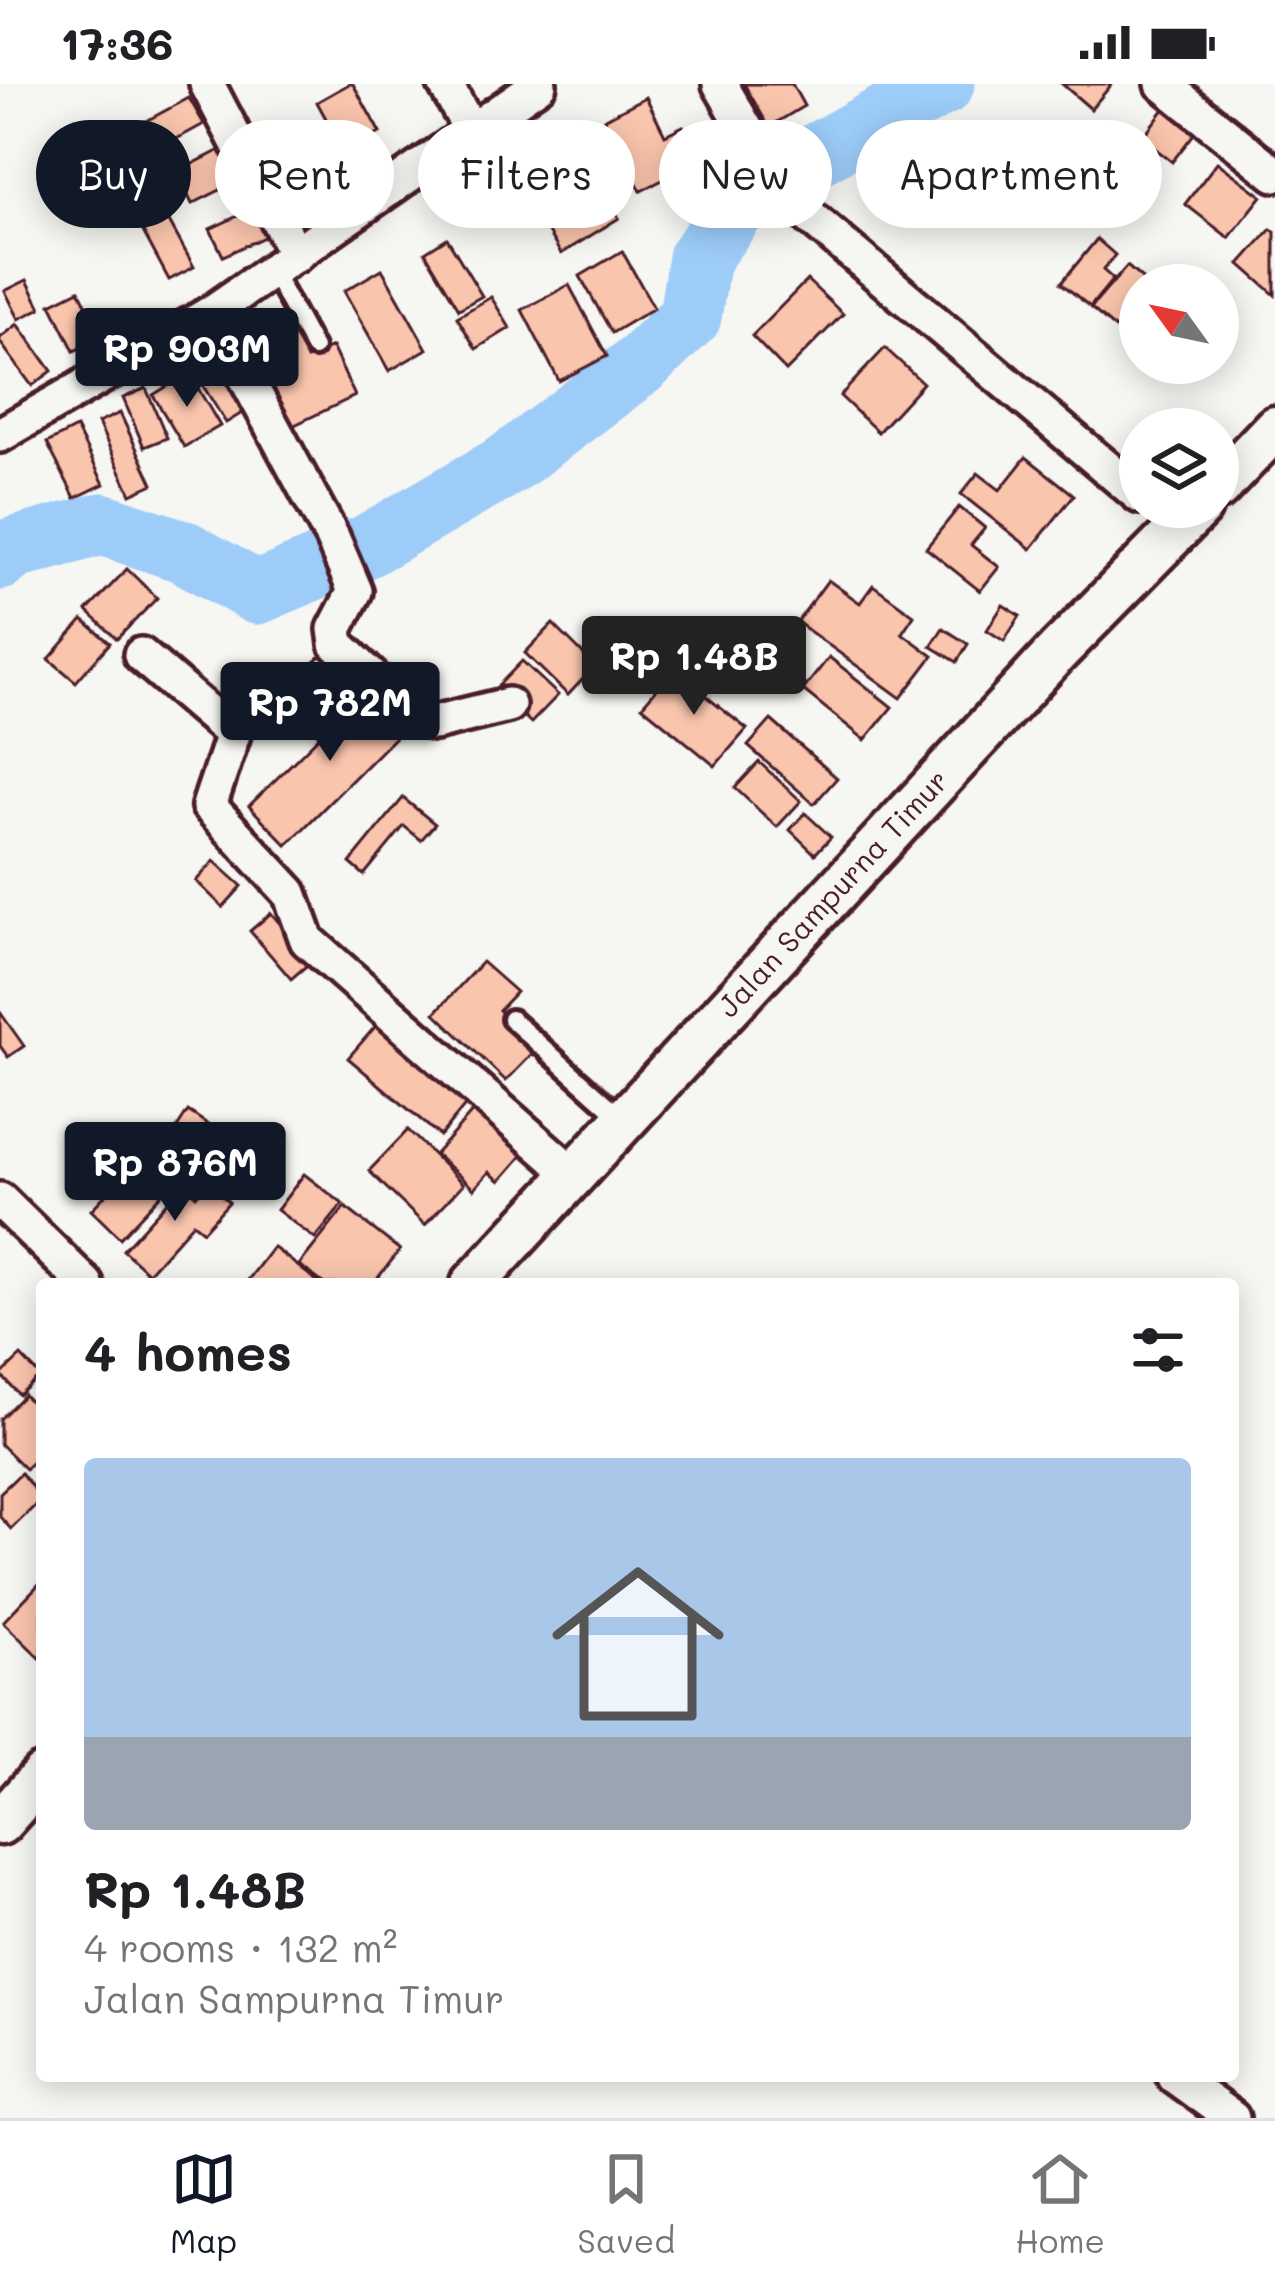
<!DOCTYPE html>
<meta charset="utf-8">
<style>
:root{--surface:#fff;--page:#f2f2f2;--text:#202124;--muted:#757577;--line:#e0e0e0;--accent:#111827}
body{margin:0;font-family:Mali,sans-serif;background:var(--page);color:var(--text);height:100vh;display:flex;flex-direction:column;font-size:45px;white-space:nowrap}
*{box-sizing:border-box;margin:0}
p{font-size:39px;color:var(--muted)}
.icon{flex:none;width:66px;height:66px;fill:none;stroke:currentColor;stroke-width:2;stroke-linecap:round;stroke-linejoin:round}
.map{position:relative;flex:1;overflow:hidden}
.details{position:absolute;left:36px;top:1194px;width:1203px;height:804px;display:flex;flex-direction:column;background:var(--surface);border-radius:12px;box-shadow:0 6px 30px #0003}
.details>*{flex:none}
.guide{position:absolute;left:36px;top:36px;width:1203px;height:108px;display:flex;gap:24px}
.needle{width:78px;rotate:303deg}
.fabs{position:absolute;left:1119px;top:180px;display:grid;gap:24px}
.fabs a{display:grid;place-items:center;width:120px;height:120px;border-radius:50%;background:var(--surface);box-shadow:0 6px 30px #0003;font-size:60px}
.price{position:absolute;translate:-50% -102px;padding:0 27px;border-radius:12px;background:var(--accent);color:#fff;font-size:39px;line-height:78px;filter:drop-shadow(0 3px 6px #0008)}
.price::after{content:'';position:absolute;left:50%;top:72px;width:36px;height:27px;margin-left:-18px;background:inherit;clip-path:polygon(0 0,100% 0,50% 100%)}
.price.selected{background:#222;color:#fff}
ul{padding:0;list-style:none}
li{display:grid;align-content:center;gap:24px;height:636px;padding:0 48px}
li span{display:grid;place-items:center;height:372px;border-radius:12px;color:#555}
li>.icon{margin-inline-start:auto}
span .icon{width:216px;height:216px;fill:#fffc;stroke-width:1}
li b{font-size:51px}
h2{display:flex;justify-content:space-between;align-items:center;height:144px;padding:0 48px;font-size:51px}
.chip{padding:0 42px;border-radius:54px;background:var(--surface);box-shadow:0 6px 30px #0003;font-size:42px;line-height:108px}
.chip.selected{background:var(--accent);color:#fff}
.status{display:flex;justify-content:space-between;align-items:center;height:84px;padding:0 60px;background:var(--surface);direction:ltr}
.status svg{height:33px;fill:currentColor}
.menu{display:flex;justify-content:space-around;align-items:center;height:168px;border-top:3px solid var(--line);background:var(--surface);font-size:33px;color:var(--muted)}
.menu a{display:grid;justify-items:center;gap:6px}
.menu .selected{color:var(--accent)}
.map>svg:first-child{display:block}
.lines{fill:none;stroke-linecap:round;stroke-linejoin:round}
.river{stroke:#9dccf9;stroke-width:63}
.building{fill:#fac5ad;stroke:#4a1f2b;stroke-width:3}
.service-casing{stroke:#4a1f2b;stroke-width:26}
.minor-casing{stroke:#4a1f2b;stroke-width:42}
.tertiary-casing{stroke:#4a1f2b;stroke-width:51}
.service{stroke:#f6f6f2;stroke-width:16}
.minor{stroke:#f6f6f2;stroke-width:33}
.tertiary{stroke:#f6f6f2;stroke-width:42}
.labels{text-anchor:middle;stroke-width:10;stroke-linejoin:round;paint-order:stroke}
.street-label{font-size:30px;fill:#4a1f2b;stroke:#f6f6f2}
</style>
<div class="status"><b>17:36</b><svg viewBox="0 0 49 12"><path d="M0 12V9h3v3zM5 12V6h3v6zM10 12V3h3v9zM15 12V0h3v12zM26 1h20v11H26zM47 4h2v5h-2z"/></svg></div>
<div class="map">
<svg width="1275" height="2034" viewBox="0 0 1275 2034">
<rect width="100%" height="100%" fill="#f6f6f2"/>
<filter id="ink" filterUnits="userSpaceOnUse"><feTurbulence type="fractalNoise" baseFrequency=".00833" numOctaves="2"/><feDisplacementMap in="SourceGraphic" scale="24" xChannelSelector="R" yChannelSelector="G"/><feConvolveMatrix kernelMatrix="1 2 1 2 8 2 1 2 1" color-interpolation-filters="sRGB"/></filter>
<g filter="url(#ink)">
<g class="lines">
<polyline class="river" points="0,475 12,465 102,440 185,468 257,509 367,462 507,381 641,280 690,233 699,174 747,109 943,0"/>
</g>
<g class="building">
<polygon points="349,0 353,0 380,49 344,68 317,18"/>
<polygon points="744,0 792,0 804,22 769,43"/>
<polygon points="1062,0 1112,0 1091,25"/>
<polygon points="646,13 665,51 683,42 701,76 641,107 604,35"/>
<polygon points="189,14 204,40 160,64 146,37"/>
<polygon points="1170,17 1201,41 1172,78 1142,54"/>
<polygon points="560,36 619,134 561,170 502,72"/>
<polygon points="303,41 324,85 300,96 279,52"/>
<polygon points="226,63 242,95 192,120 177,88"/>
<polygon points="1217,78 1262,112 1229,154 1185,120"/>
<polygon points="88,93 104,123 75,138 59,108"/>
<polygon points="155,112 194,183 169,196 131,125"/>
<polygon points="255,124 268,151 223,172 210,145"/>
<polygon points="1271,145 1275,148 1275,211 1240,180"/>
<polygon points="447,154 482,212 459,225 425,168"/>
<polygon points="1097,155 1115,171 1103,186 1113,195 1090,223 1061,199"/>
<polygon points="622,167 654,224 612,249 580,192"/>
<polygon points="1127,182 1149,201 1140,201 1140,266 1091,224"/>
<polygon points="382,185 427,265 389,287 344,207"/>
<polygon points="27,196 41,224 19,235 5,207"/>
<polygon points="807,196 843,230 786,287 752,252"/>
<polygon points="569,201 607,272 559,297 522,226"/>
<polygon points="79,206 103,253 74,267 51,220"/>
<polygon points="491,213 510,244 476,265 457,233"/>
<polygon points="288,233 307,275 332,263 355,312 284,346 242,255"/>
<polygon points="18,240 52,287 32,302 0,258 0,254"/>
<polygon points="885,264 923,299 878,348 840,312"/>
<polygon points="227,274 255,321 226,339 197,292"/>
<polygon points="189,289 220,342 184,363 153,311"/>
<polygon points="146,304 167,354 144,363 123,314"/>
<polygon points="120,329 153,400 131,410 98,339"/>
<polygon points="76,344 104,400 75,414 47,359"/>
<polygon points="1026,373 1074,411 1031,465 961,410 978,389 1000,406"/>
<polygon points="959,423 985,444 971,461 999,483 980,507 926,464"/>
<polygon points="127,485 157,514 117,555 87,527"/>
<polygon points="828,496 860,519 873,501 914,531 902,549 933,572 901,614 797,538"/>
<polygon points="1003,521 1020,532 1004,557 987,546"/>
<polygon points="83,536 110,559 76,598 49,575"/>
<polygon points="553,540 595,582 568,611 525,569"/>
<polygon points="943,544 968,560 957,578 931,562"/>
<polygon points="333,559 369,594 335,629 299,594"/>
<polygon points="829,573 892,623 865,656 803,606"/>
<polygon points="522,577 558,611 531,639 495,605"/>
<polygon points="673,586 747,645 715,682 642,622"/>
<polygon points="373,599 411,637 287,761 249,722"/>
<polygon points="771,636 837,694 814,720 748,662"/>
<polygon points="759,678 801,717 777,743 735,704"/>
<polygon points="403,714 435,740 421,756 404,742 364,791 350,779"/>
<polygon points="805,729 831,753 815,770 790,746"/>
<polygon points="214,777 242,802 223,823 196,797"/>
<polygon points="271,829 312,877 291,895 250,847"/>
<polygon points="482,878 516,908 499,926 539,963 506,997 435,929"/>
<polygon points="0,928 24,962 8,973 0,962"/>
<polygon points="386,930 477,1007 440,1052 348,974"/>
<polygon points="485,1014 534,1058 500,1097 489,1088 474,1105 435,1070"/>
<polygon points="188,1027 219,1048 205,1068 175,1047"/>
<polygon points="408,1046 463,1100 425,1141 369,1087"/>
<polygon points="180,1054 201,1070 187,1089 166,1072"/>
<polygon points="150,1064 179,1091 120,1154 91,1126"/>
<polygon points="304,1090 343,1120 315,1155 277,1126"/>
<polygon points="208,1099 229,1118 203,1147 193,1139 148,1189 123,1166 183,1100 196,1112"/>
<polygon points="345,1123 400,1166 373,1200 324,1200 299,1181"/>
<polygon points="273,1163 321,1200 245,1200"/>
<polygon points="21,1272 40,1292 19,1311 1,1291"/>
<polygon points="24,1311 42,1330 42,1369 25,1385 0,1360 0,1335"/>
<polygon points="21,1389 42,1415 11,1445 0,1433 0,1409"/>
<polygon points="41,1498 42,1499 42,1576 3,1538"/>
</g>
<g class="lines">
<defs>
<g id="service">
<polyline points="272,187 314,264"/>
<polyline points="511,935 622,1034"/>
</g>
<g id="minor">
<polyline points="207,0 296,171"/>
<polyline points="445,0 472,48"/>
<polyline points="720,0 784,111 1140,412"/>
<polyline points="1163,0 1275,90"/>
<polyline points="211,229 332,453 355,507 335,545 337,560 412,631 434,639 508,621"/>
<polyline points="0,351 211,229 539,0"/>
<polyline points="141,571 233,650 209,722 290,809 307,856 575,1092"/>
<polyline points="0,1116 86,1200"/>
<polyline points="1174,1992 1232,2034"/>
</g>
<g id="tertiary">
<polyline points="1218,404 1275,344"/>
<path id="s1" d="M473,1200L1057,568L1200,423"/>
<polyline points="0,1739 42,1692"/>
</g>
</defs>
<use href="#service" class="service-casing"/>
<use href="#minor" class="minor-casing"/>
<use href="#tertiary" class="tertiary-casing"/>
<use href="#service" class="service"/>
<use href="#minor" class="minor"/>
<use href="#tertiary" class="tertiary"/>
</g>
</g>
<g class="labels">
<g class="street-label">
<text dy="10" stroke="none"><textPath href="#s1" startOffset="531">Jalan Sampurna Timur</textPath></text>
</g>
</g>
</svg>
<div class="fabs">
<a><svg class="needle" viewBox="-14 -14 28 28"><path d="M0-13l5 13h-10z" fill="#e53935"/><path d="M0 13l5-13h-10z" fill="#757577"/></svg></a>
<a><svg class="icon" aria-label="layers" viewBox="0 0 24 24"><path d="M12 4l9 5-9 5-9-5zM3 14l9 5 9-5"/></svg></a>
</div>
<b class="price" style="left:187px;top:326px">Rp 903M</b>
<b class="price selected" style="left:694px;top:634px">Rp 1.48B</b>
<b class="price" style="left:330px;top:680px">Rp 782M</b>
<b class="price" style="left:175px;top:1140px">Rp 876M</b>
<div class="guide">
<a class="chip selected">Buy</a>
<a class="chip">Rent</a>
<a class="chip">Filters</a>
<a class="chip">New</a>
<a class="chip">Apartment</a>
</div>
<section class="details">
<h2>4 homes<svg class="icon" aria-label="filters" viewBox="0 0 24 24"><path d="M4 7h16M4 17h16"/><circle cx="9" cy="7" r="2"/><circle cx="15" cy="17" r="2"/></svg></h2>
<ul>
<li><span style="background:linear-gradient(#a9c7e8 75%,#9aa5b1 0)"><svg class="icon" aria-label="home" viewBox="0 0 24 24"><path d="M3 11l9-7 9 7M6 9v11h12V9"/></svg></span><div><b>Rp 1.48B</b><p>4 rooms · 132 m²</p><p>Jalan Sampurna Timur</p></div></li>
</ul>
</section>
</div>
<nav class="menu">
<a class="selected"><svg class="icon" aria-label="map" viewBox="0 0 24 24"><path d="M3 6l6-2 6 2 6-2v14l-6 2-6-2-6 2zM9 4v14M15 6v14"/></svg>Map</a>
<a><svg class="icon" aria-label="saved" viewBox="0 0 24 24"><path d="M7 4h10v16l-5-4-5 4z"/></svg>Saved</a>
<a><svg class="icon" aria-label="home" viewBox="0 0 24 24"><path d="M3 11l9-7 9 7M6 9v11h12V9"/></svg>Home</a>
</nav>
